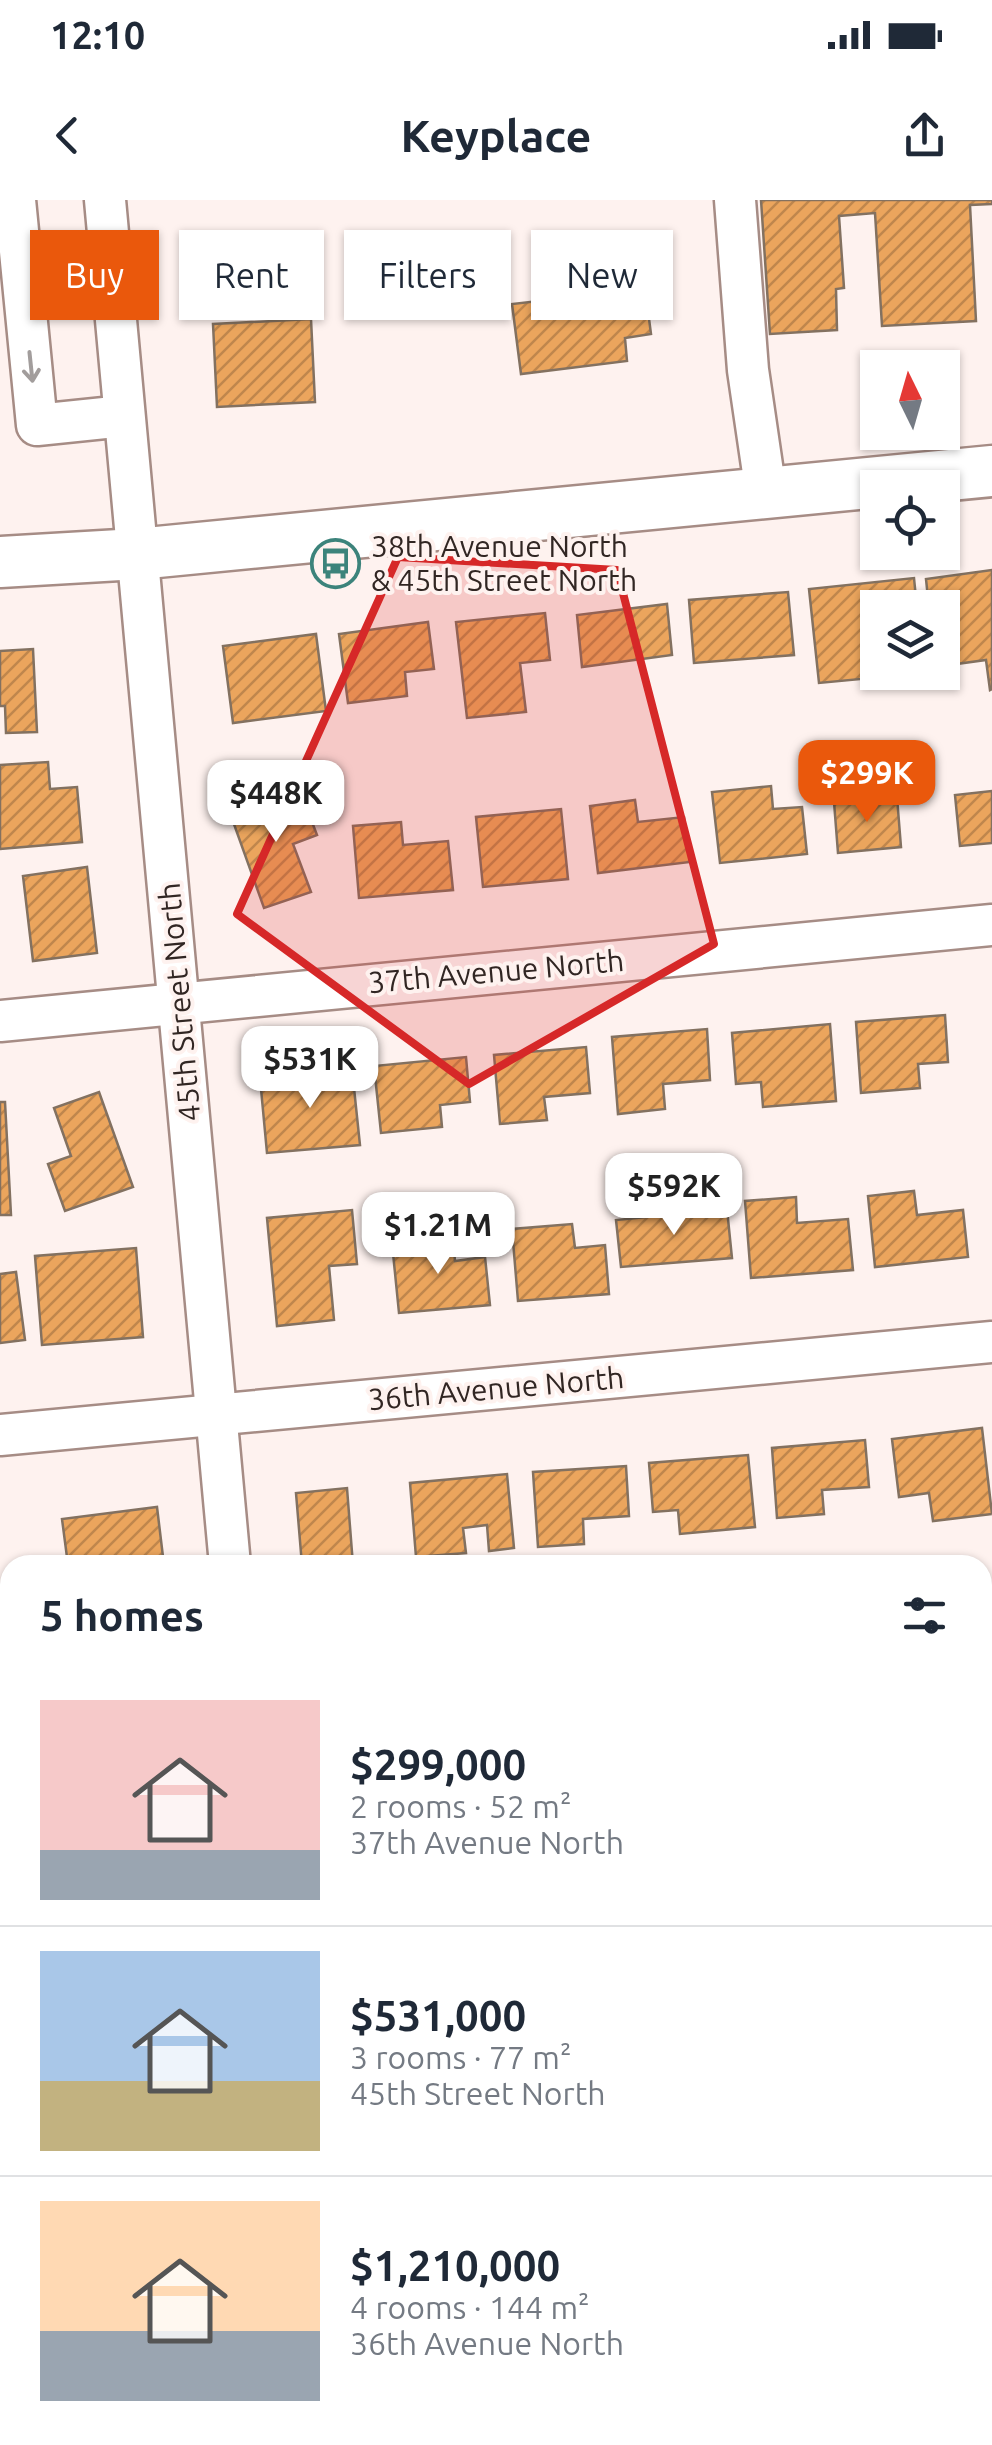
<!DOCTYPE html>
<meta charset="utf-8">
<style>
:root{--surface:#fff;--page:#f2f2f3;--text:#1f2937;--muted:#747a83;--line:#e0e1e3;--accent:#ea580c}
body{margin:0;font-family:Ubuntu,sans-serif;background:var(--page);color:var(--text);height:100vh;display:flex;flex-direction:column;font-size:38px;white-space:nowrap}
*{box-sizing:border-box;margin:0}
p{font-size:32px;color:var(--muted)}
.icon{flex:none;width:55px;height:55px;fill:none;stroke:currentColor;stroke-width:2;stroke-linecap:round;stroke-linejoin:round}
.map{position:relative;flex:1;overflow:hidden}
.drawer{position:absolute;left:0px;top:1355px;width:992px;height:890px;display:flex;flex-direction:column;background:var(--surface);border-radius:30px 30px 0 0;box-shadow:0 2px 8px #0004}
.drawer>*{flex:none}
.banner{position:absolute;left:30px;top:30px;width:932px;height:90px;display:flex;gap:20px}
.needle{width:65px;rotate:355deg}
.buttons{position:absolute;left:860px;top:150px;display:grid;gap:20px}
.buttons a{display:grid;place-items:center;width:100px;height:100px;border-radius:0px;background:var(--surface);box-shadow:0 2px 8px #0004;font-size:50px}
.price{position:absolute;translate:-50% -85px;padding:0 22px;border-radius:20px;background:#fff;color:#222;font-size:32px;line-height:65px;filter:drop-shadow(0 2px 5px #0008)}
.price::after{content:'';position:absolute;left:50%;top:60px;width:30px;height:22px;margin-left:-15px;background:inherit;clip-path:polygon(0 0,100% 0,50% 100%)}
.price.on{background:var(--accent);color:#fff}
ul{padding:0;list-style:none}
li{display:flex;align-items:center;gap:30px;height:250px;padding:0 40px}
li+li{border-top:2px solid var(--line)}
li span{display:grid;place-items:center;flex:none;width:280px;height:200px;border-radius:0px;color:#555}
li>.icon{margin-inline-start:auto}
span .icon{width:120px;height:120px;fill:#fffc;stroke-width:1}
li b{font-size:42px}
h2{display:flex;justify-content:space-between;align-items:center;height:120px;padding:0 40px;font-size:42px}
.tag{padding:0 35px;border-radius:0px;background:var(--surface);box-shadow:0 2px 8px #0004;font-size:35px;line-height:90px}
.tag.on{background:var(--accent);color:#fff}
.status{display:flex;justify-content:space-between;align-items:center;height:70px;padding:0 50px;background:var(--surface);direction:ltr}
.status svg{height:28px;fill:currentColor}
header{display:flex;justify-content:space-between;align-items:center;height:130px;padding:0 40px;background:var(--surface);font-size:45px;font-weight:600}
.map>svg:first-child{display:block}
.building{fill:url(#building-hatch);stroke:#837160;stroke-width:2.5}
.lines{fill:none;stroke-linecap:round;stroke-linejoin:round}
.minor-casing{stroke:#a68c85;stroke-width:45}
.major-casing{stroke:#a68c85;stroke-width:55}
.minor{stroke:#fff;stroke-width:40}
.major{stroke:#fff;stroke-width:50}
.oneway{stroke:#a29d9c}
.marked{fill:#d62828;fill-opacity:0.2;stroke:#d62828;stroke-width:8;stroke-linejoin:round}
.labels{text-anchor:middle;stroke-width:8;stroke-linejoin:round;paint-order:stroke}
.poi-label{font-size:30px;fill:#312623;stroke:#fef2ef;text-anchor:start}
.street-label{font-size:30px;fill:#312623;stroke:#fef2ef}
</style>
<div class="status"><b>12:10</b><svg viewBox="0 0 49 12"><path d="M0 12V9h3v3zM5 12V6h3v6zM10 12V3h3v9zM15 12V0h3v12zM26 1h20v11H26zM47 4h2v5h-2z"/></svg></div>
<header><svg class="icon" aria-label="back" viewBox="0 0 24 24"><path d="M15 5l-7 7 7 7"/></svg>Keyplace<svg class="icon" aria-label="share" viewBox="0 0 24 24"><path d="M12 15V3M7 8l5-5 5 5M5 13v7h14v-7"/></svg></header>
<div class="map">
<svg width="992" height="2245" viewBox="0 0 992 2245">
<defs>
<pattern id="building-hatch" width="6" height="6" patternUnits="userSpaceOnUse" patternTransform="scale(2.5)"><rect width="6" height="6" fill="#eba55d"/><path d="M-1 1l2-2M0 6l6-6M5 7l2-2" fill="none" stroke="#bf864c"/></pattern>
</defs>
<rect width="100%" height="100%" fill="#fef2ef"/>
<g class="building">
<polygon points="761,0 992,0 992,4 970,5 976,121 882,126 875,13 839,16 844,88 836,89 837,130 770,134"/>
<polygon points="616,67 619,91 645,88 651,134 625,138 627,161 521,174 512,104 565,98 562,74"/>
<polygon points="311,119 315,202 217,207 213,124"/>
<polygon points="992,370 992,489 990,490 986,460 942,466 942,408 929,408 926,379"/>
<polygon points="914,378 917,408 878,408 878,453 869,454 872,478 819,483 809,389"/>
<polygon points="788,392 794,455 694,463 689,400"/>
<polygon points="667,404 672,455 582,467 577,415"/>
<polygon points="545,413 550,460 520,463 526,512 467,518 456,422"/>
<polygon points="428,422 434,469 405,472 407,496 348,503 339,434"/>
<polygon points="316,434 326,511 233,523 223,446"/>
<polygon points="33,449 37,532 6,533 5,506 0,506 0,451"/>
<polygon points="48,562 50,589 77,587 82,642 0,649 0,565"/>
<polygon points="771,586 773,609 802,607 807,654 720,663 712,592"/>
<polygon points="299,588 317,635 293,644 311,692 264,708 230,613"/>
<polygon points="992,591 992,643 960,646 955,595"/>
<polygon points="897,597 901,647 838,653 834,602"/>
<polygon points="635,600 638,622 684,617 690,662 598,673 590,606"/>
<polygon points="561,609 568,679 483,687 476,617"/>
<polygon points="401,622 403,645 448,641 453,690 359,698 353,626"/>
<polygon points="87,667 97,753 33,761 23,676"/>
<polygon points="945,815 948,862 918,864 920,888 861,893 856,822"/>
<polygon points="830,824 836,901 763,907 761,882 736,884 732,833"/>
<polygon points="707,829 710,880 663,884 665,909 618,914 612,837"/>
<polygon points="586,847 590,893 544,897 547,920 500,924 494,855"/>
<polygon points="466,857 470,902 440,905 442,927 381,933 374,866"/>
<polygon points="352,869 360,945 267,953 260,878"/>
<polygon points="99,892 133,987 65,1011 48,964 71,956 54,908"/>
<polygon points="0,902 5,902 11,1015 0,1015"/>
<polygon points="914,991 917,1015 963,1010 968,1057 875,1067 868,996"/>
<polygon points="796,997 797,1023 848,1019 853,1070 751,1078 745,1001"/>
<polygon points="727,1009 732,1058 621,1067 616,1020"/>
<polygon points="352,1010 357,1064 329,1066 334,1120 277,1126 267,1018"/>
<polygon points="572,1024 575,1048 605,1045 609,1094 518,1101 512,1029"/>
<polygon points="453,1037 455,1061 485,1057 490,1105 399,1113 392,1043"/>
<polygon points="136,1048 143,1137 42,1145 35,1056"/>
<polygon points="16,1072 25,1140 0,1143 0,1074"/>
<polygon points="982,1228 992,1314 933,1321 929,1293 899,1297 892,1239"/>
<polygon points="865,1240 869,1287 822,1290 824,1314 777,1318 772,1248"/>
<polygon points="748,1255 755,1327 680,1334 678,1310 653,1312 649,1263"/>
<polygon points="626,1266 629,1316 583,1319 584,1344 538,1347 533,1272"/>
<polygon points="507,1274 514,1348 489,1351 487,1325 463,1328 466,1353 416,1357 410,1283"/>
<polygon points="347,1288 353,1365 302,1365 296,1293"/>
<polygon points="157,1307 164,1365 68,1365 62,1319"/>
<polygon points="992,1446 992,1473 982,1474 982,1447"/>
<polygon points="10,1489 10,1568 0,1568 0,1490"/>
<polygon points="992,1649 992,1697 982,1698 982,1650"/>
<polygon points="10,1745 10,1816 0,1816 0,1746"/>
<polygon points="992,1820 992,1893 982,1894 982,1821"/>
<polygon points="10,1907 10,1986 6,1987 0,1908"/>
<rect x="982" y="2068" width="10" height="77"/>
<polygon points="0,2164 5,2219 0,2220"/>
<polygon points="53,2235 127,2235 128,2244 53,2245"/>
</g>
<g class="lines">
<defs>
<g id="minor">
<polyline points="15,0 37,225 124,216"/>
<polyline points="105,0 230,1365"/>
<polyline points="735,0 748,170 766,293"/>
<polyline points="0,821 992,725"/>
<polyline points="0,1235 992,1142"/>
<polyline points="982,1566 992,1565"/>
<polyline points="0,1657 10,1656"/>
<polyline points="982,1985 992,1984"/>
<polyline points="0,2077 10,2076"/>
<polyline points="316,2235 317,2245"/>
</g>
<polyline id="major" points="0,362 137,354 992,271"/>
</defs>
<use href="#minor" class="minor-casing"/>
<use href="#major" class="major-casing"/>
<use href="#minor" class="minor"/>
<use href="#major" class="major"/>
</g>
<defs><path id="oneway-shaft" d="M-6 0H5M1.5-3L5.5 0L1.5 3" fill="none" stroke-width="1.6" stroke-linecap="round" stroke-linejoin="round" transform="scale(2.5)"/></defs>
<use class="oneway" href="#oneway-shaft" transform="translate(31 167) rotate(84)"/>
<path class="marked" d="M398,357L617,370L714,744L469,884L237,714Z"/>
<defs>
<symbol id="bus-ring" viewBox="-11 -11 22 22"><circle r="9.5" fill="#fef2ef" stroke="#3c837b" stroke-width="1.5"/><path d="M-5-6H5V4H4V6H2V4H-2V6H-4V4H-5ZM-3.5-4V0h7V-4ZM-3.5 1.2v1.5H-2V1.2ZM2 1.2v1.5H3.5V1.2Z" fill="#3c837b"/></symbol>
</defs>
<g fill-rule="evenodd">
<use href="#bus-ring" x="308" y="336" width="55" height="55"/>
</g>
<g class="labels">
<g class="poi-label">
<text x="371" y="357">38th Avenue North<tspan x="371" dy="34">&amp; 45th Street North</tspan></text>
</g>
<g class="street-label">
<text transform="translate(496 772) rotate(-5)" y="10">37th Avenue North</text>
<text transform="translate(180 802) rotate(-95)" y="10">45th Street North</text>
<text transform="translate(496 1189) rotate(-5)" y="10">36th Avenue North</text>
</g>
</g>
</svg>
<div class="buttons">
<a><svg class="needle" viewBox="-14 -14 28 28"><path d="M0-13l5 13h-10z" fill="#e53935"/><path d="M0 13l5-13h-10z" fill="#747a83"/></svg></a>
<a><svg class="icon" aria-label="locate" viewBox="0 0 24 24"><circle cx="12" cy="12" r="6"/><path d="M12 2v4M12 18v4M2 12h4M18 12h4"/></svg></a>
<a><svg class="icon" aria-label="layers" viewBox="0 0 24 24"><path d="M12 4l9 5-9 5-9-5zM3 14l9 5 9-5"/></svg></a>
</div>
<b class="price on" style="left:867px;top:625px">$299K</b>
<b class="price" style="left:276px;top:645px">$448K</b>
<b class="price" style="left:310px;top:911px">$531K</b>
<b class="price" style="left:674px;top:1038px">$592K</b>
<b class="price" style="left:438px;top:1077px">$1.21M</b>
<div class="banner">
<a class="tag on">Buy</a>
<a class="tag">Rent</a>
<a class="tag">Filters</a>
<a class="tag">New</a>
</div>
<section class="drawer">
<h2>5 homes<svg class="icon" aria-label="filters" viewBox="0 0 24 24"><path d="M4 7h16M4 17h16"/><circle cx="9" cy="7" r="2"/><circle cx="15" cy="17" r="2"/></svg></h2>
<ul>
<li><span style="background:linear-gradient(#f6c9c9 75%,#9aa5b1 0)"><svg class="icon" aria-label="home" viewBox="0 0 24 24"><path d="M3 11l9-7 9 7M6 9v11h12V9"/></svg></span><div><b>$299,000</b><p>2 rooms · 52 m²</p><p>37th Avenue North</p></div></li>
<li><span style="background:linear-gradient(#a9c7e8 65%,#c2b280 0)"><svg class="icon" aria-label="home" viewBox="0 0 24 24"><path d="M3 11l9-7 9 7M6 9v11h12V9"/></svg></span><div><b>$531,000</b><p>3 rooms · 77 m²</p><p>45th Street North</p></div></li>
<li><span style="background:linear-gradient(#ffd9b3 65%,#9aa5b1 0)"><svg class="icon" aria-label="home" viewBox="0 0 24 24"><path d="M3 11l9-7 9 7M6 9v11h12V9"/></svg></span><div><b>$1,210,000</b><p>4 rooms · 144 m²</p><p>36th Avenue North</p></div></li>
</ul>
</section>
</div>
